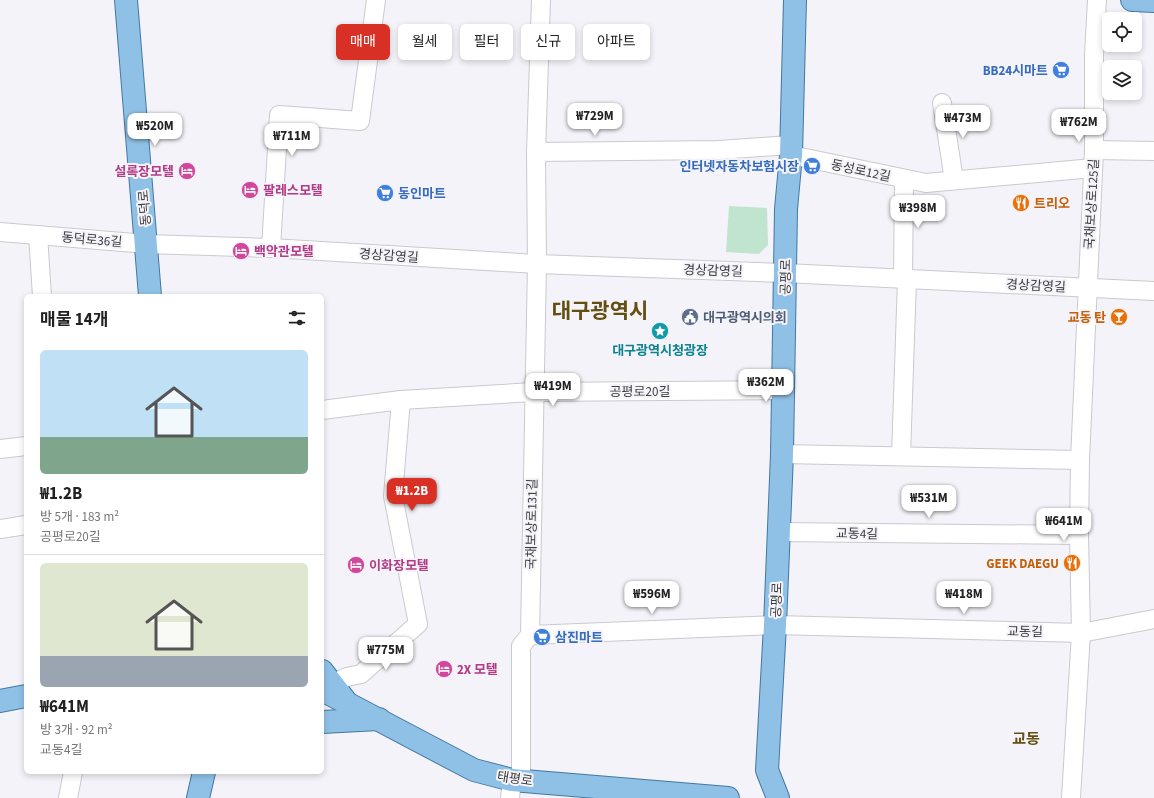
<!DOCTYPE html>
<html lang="ko">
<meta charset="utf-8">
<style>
:root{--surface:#fff;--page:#f2f2f2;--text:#222;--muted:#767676;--line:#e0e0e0;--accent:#d93025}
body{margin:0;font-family:"Source Sans 3","Noto Sans KR",sans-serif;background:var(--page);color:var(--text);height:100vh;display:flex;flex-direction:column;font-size:15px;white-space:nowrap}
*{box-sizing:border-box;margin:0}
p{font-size:13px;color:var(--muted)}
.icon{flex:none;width:22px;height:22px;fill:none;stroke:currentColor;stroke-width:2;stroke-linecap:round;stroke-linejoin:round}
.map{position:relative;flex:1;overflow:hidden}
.details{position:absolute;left:24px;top:294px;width:300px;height:480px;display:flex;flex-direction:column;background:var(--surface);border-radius:6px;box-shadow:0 2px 6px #0003}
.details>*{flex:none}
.banner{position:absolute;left:336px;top:24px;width:380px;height:36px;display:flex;gap:8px}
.tools{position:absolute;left:1102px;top:12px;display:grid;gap:8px}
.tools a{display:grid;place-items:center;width:40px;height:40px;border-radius:6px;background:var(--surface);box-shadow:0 2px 6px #0003;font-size:20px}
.price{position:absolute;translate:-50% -34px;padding:0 9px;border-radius:8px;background:#fff;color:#222;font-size:13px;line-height:26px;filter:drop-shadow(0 1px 2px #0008)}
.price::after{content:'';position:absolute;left:50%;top:24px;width:12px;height:9px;margin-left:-6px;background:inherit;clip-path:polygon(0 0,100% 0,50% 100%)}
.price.on{background:var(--accent);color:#fff}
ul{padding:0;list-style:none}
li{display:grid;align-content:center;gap:8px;height:212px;padding:0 16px}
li+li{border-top:1px solid var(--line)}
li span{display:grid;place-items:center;height:124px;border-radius:6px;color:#555}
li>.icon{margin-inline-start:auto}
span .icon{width:72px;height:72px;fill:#fffc;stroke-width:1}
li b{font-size:17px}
h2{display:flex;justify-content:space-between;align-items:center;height:48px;padding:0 16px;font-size:17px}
.pill{padding:0 14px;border-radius:6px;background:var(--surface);box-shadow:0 2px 6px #0003;font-size:14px;line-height:36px}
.pill.on{background:var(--accent);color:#fff}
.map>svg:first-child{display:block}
.green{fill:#c1e4ce}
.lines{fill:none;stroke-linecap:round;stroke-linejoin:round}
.minor-casing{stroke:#cac9cf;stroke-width:20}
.major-casing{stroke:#4278a1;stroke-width:24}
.minor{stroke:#fff;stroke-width:18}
.major{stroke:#8fc1e6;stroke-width:22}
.labels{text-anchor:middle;stroke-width:4;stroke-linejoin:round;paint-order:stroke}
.shop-label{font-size:13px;font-weight:bold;fill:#366cbe;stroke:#f4f3f9;text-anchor:end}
.street-label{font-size:13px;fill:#3d3d3f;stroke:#f4f3f9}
.hotel-label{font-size:13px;font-weight:bold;fill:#b23c85;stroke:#f4f3f9;text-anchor:start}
.food-label{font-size:13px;font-weight:bold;fill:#c56008;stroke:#f4f3f9;text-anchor:end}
.service-label{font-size:13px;font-weight:bold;fill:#4e5e75;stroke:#f4f3f9;text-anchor:start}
.culture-label{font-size:13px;font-weight:bold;fill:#0d838f;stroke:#f4f3f9}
.quarter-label{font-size:15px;font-weight:bold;fill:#644e12;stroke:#f4f3f9}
.town-label{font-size:21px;font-weight:bold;fill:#644e12;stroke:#f4f3f9}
</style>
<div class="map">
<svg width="1154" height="798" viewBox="0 0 1154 798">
<rect width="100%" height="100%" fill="#f4f3f9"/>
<polygon class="green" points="729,206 767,208 768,245 759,254 726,252"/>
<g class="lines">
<defs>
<g id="minor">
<polyline points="942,103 954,180"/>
<polyline points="1094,150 1154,151"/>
<polyline points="536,152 541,0"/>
<polyline points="791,155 926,183 1093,168"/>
<polyline points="0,232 147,244 271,248 537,264 785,273 1154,291"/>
<polyline points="38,235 42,296"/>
<polyline points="271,248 279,115 360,121 376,0"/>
<polyline points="903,279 904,179"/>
<polyline points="322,410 401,400 533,392 783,390"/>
<polyline points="0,449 26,446"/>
<polyline points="782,454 1080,460"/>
<polyline points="901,456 907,279"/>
<polyline points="0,529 26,525"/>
<polyline points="779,532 1079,535"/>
<polyline points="530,635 775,625 1081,633 1154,619"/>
<polyline points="332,684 347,677 361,674 418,624 393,496 401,400"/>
<polyline points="521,781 521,646 530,635 537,264 536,152 719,150 790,145"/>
<polyline points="68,798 73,772"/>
<polyline points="510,798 512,780"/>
<polyline points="1071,798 1081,633 1079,535 1080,460 1094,150 1094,55 1097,0"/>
</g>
<g id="major">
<polyline points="126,0 150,296"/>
<polyline points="1132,0 1154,1"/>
<polyline points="322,671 344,699"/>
<polyline points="322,690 474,770 512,780 728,798"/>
<polyline points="0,701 26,696"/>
<polyline points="322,722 379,719"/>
<polyline points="198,798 204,772"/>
<polyline points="778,798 767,770 775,625 782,454 786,209 791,155 795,0"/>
</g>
</defs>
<use href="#minor" class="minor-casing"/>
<use href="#major" class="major-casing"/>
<use href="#minor" class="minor"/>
<use href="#major" class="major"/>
</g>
<defs>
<symbol id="supermarket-disc" viewBox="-11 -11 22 22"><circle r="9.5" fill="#3f7fe0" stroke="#f4f3f9"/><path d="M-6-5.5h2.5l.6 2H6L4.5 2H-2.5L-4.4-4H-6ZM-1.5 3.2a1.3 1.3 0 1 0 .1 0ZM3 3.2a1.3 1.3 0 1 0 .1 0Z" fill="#fff"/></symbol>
<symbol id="hotel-disc" viewBox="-11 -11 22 22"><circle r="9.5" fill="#d1479c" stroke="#f4f3f9"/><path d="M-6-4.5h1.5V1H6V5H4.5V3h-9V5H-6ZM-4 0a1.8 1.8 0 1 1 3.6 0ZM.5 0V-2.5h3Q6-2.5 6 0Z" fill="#fff"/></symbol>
<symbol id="restaurant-disc" viewBox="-11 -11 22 22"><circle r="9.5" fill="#e8710a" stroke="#f4f3f9"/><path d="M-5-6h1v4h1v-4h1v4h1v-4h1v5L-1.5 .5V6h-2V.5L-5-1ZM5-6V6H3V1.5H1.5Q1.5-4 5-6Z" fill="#fff"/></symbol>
<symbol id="civic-disc" viewBox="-11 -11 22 22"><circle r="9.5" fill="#5c6f8a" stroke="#f4f3f9"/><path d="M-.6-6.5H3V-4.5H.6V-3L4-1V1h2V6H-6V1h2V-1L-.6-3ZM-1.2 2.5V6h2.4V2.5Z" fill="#fff"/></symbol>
<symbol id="bar-disc" viewBox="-11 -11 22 22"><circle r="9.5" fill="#e8710a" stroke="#f4f3f9"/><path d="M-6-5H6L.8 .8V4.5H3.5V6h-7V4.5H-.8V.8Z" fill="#fff"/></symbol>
<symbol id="sight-disc" viewBox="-11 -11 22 22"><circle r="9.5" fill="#0f9aa8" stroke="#f4f3f9"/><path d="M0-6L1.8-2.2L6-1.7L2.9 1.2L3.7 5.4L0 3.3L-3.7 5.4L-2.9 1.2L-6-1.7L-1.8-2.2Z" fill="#fff"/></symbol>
</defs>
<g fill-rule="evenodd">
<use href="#supermarket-disc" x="1051" y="60" width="20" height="20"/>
<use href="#supermarket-disc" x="802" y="156" width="20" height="20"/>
<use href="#hotel-disc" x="177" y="161" width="20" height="20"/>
<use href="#hotel-disc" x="240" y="180" width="20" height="20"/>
<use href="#supermarket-disc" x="375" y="183" width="20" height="20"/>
<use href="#restaurant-disc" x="1011" y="193" width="20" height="20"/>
<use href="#hotel-disc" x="231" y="241" width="20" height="20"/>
<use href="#civic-disc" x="680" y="307" width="20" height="20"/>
<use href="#bar-disc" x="1109" y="307" width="20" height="20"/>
<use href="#sight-disc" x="650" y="321" width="20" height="20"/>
<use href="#restaurant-disc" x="1062" y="553" width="20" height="20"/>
<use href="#hotel-disc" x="346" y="555" width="20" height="20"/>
<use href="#supermarket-disc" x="532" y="627" width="20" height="20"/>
<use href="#hotel-disc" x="434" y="659" width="20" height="20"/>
</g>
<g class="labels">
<g class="shop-label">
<text x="1048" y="75">BB24시마트</text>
<text x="799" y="171">인터넷자동차보험시장</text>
<text x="398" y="198" text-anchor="start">동인마트</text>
<text x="555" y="642" text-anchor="start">삼진마트</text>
</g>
<g class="street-label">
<text transform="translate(861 170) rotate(12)" y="5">동성로12길</text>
<text transform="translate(1091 204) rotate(-87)" y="5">국채보상로125길</text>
<text transform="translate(144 208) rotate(-95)" y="5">동덕로</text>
<text transform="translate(92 239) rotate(5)" y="5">동덕로36길</text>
<text transform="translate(389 255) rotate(4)" y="5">경상감영길</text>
<text transform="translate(713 270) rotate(2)" y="5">경상감영길</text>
<text transform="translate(785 277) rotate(-89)" y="5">공평로</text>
<text transform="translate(1036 285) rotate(3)" y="5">경상감영길</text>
<text x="640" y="396">공평로20길</text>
<text transform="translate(531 524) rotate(-89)" y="5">국채보상로131길</text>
<text transform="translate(857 533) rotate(1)" y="5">교동4길</text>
<text transform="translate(776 600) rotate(-88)" y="5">공평로</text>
<text transform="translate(1025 631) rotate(1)" y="5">교동길</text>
<text transform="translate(515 778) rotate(9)" y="5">태평로</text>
</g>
<g class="hotel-label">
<text x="174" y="176" text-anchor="end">설록장모텔</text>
<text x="263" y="195">팔레스모텔</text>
<text x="254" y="256">백악관모텔</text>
<text x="369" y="570">이화장모텔</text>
<text x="457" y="674">2X 모텔</text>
</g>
<g class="food-label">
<text x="1034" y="208" text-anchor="start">트리오</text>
<text x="1106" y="322">교동 탄</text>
<text x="1059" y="568">GEEK DAEGU</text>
</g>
<g class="service-label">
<text x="703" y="322">대구광역시의회</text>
</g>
<g class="culture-label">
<text x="660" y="355">대구광역시청광장</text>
</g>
<g class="quarter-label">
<text x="1026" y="744">교동</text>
</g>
<g class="town-label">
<text x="600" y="318">대구광역시</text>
</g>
</g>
</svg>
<div class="tools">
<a><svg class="icon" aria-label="locate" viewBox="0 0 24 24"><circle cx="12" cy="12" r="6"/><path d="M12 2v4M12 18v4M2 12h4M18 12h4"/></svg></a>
<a><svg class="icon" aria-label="layers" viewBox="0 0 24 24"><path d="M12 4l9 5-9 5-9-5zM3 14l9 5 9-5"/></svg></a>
</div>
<b class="price" style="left:595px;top:137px">₩729M</b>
<b class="price" style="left:963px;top:139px">₩473M</b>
<b class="price" style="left:1079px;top:143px">₩762M</b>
<b class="price" style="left:155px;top:147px">₩520M</b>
<b class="price" style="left:292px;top:157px">₩711M</b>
<b class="price" style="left:918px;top:229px">₩398M</b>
<b class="price" style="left:766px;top:403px">₩362M</b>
<b class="price" style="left:553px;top:407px">₩419M</b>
<b class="price on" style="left:412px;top:512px">₩1.2B</b>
<b class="price" style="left:929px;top:519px">₩531M</b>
<b class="price" style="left:1064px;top:542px">₩641M</b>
<b class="price" style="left:652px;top:615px">₩596M</b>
<b class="price" style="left:964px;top:615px">₩418M</b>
<b class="price" style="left:386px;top:671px">₩775M</b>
<div class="banner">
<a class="pill on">매매</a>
<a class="pill">월세</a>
<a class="pill">필터</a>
<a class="pill">신규</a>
<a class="pill">아파트</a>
</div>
<section class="details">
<h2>매물 14개<svg class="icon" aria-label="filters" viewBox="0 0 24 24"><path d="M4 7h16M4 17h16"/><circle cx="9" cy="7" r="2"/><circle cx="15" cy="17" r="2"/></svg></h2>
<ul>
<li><span style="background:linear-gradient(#bfe0f5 70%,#7fa58c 0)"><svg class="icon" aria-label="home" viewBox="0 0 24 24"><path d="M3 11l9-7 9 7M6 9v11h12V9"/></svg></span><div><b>₩1.2B</b><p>방 5개 · 183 m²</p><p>공평로20길</p></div></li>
<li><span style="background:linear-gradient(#dfe7d0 75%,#9aa5b1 0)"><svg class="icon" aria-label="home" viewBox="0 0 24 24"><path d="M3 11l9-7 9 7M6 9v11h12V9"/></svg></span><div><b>₩641M</b><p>방 3개 · 92 m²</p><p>교동4길</p></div></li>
</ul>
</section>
</div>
